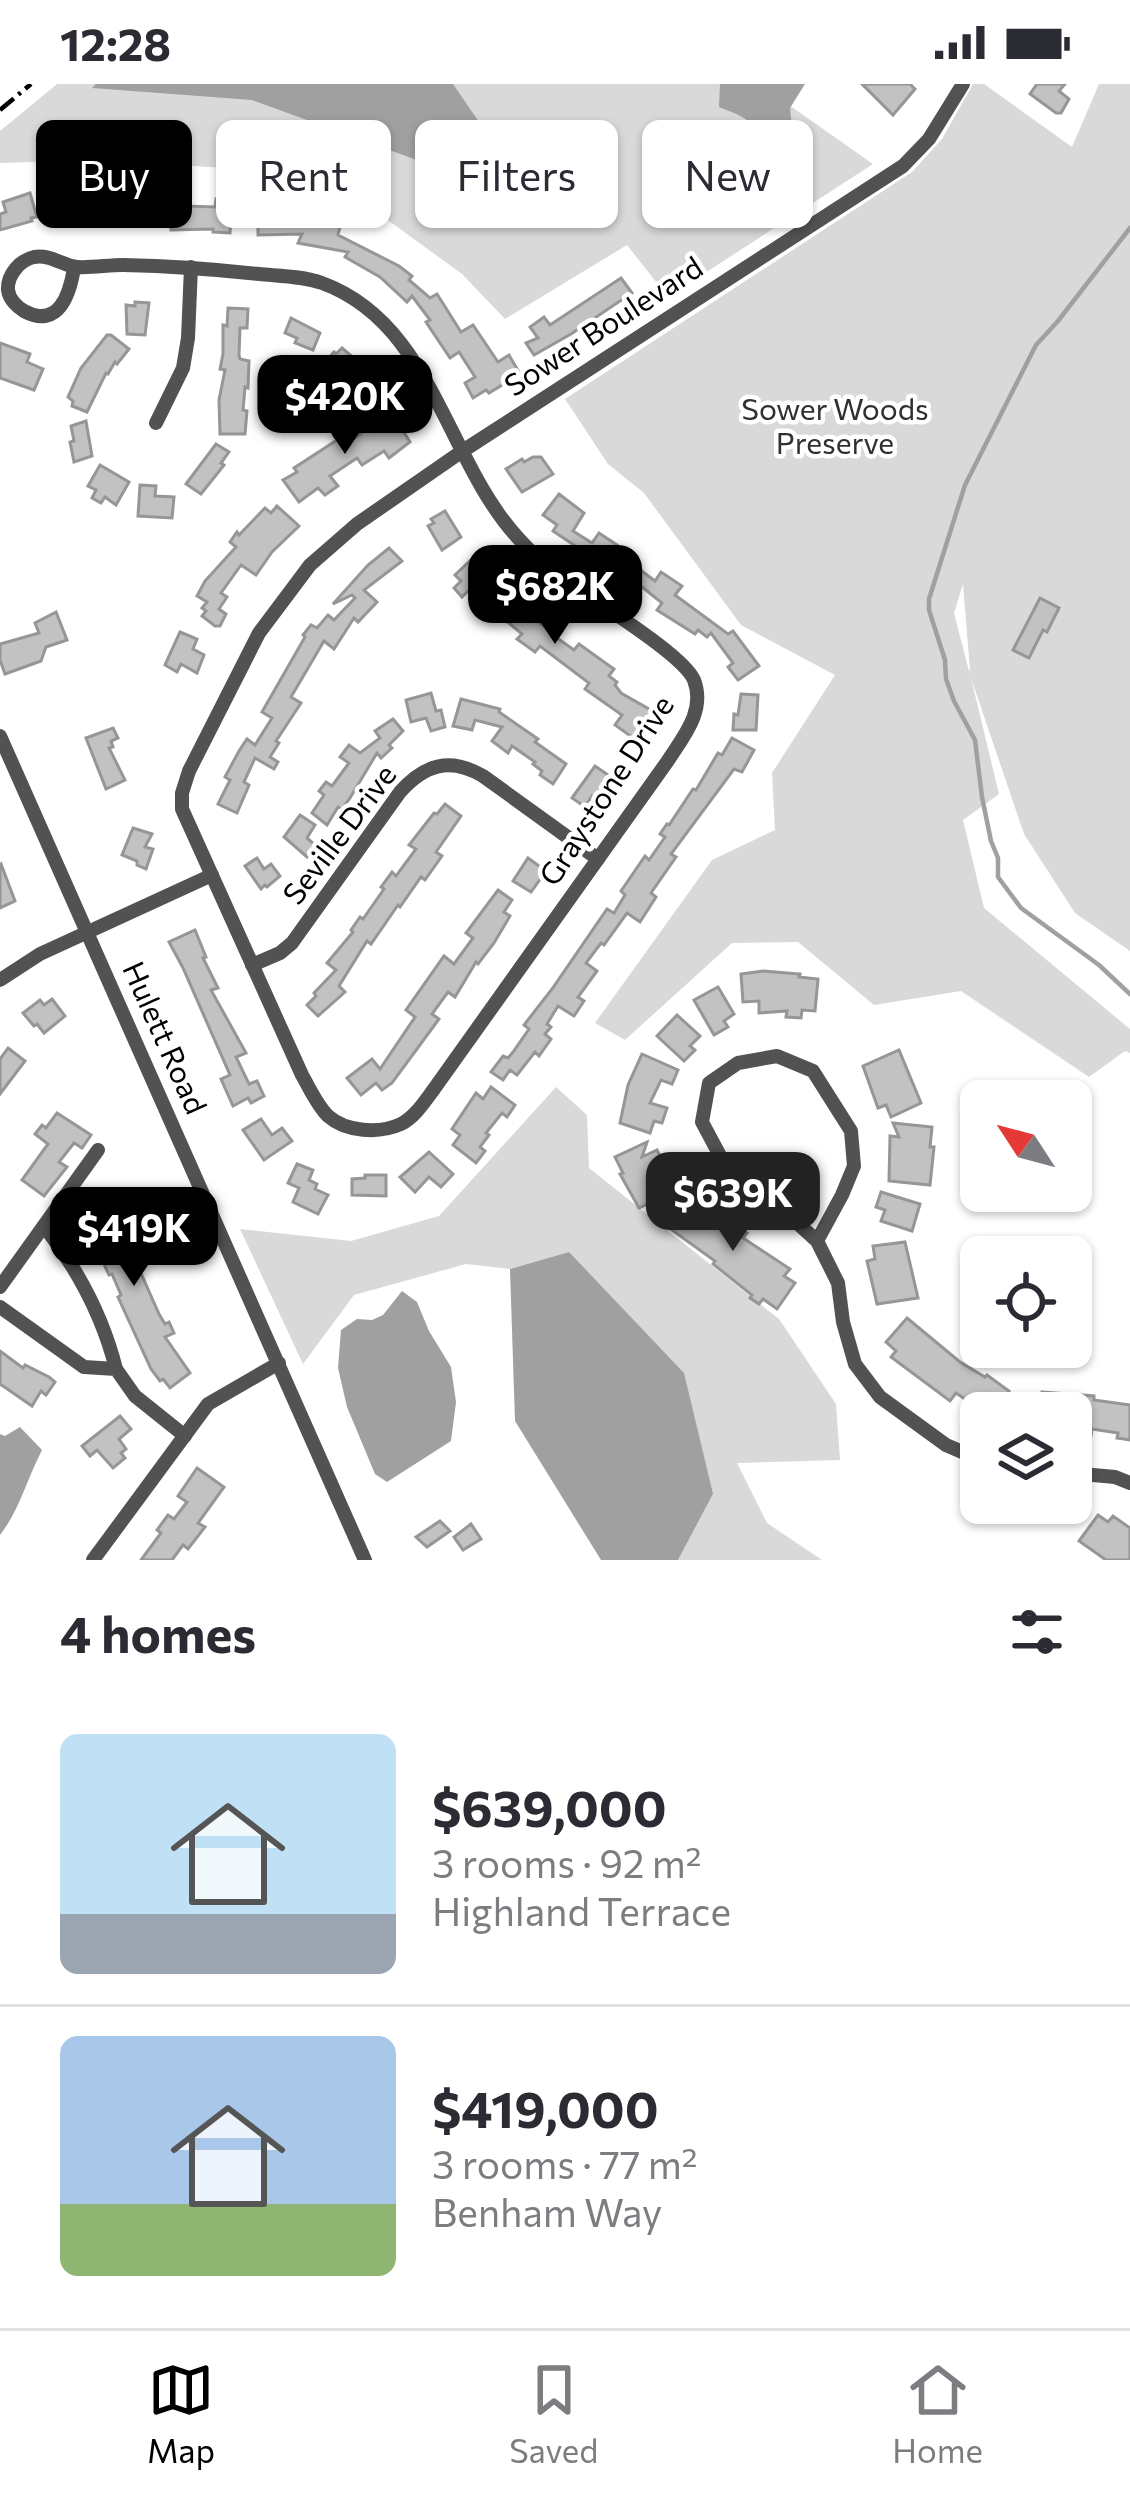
<!DOCTYPE html>
<meta charset="utf-8">
<style>
:root{--surface:#fff;--page:#f2f2f3;--text:#2b2b33;--muted:#7c7c81;--line:#e1e1e2;--accent:#000}
body{margin:0;font-family:Commissioner,sans-serif;background:var(--page);color:var(--text);height:100vh;display:flex;flex-direction:column;font-size:45px;white-space:nowrap}
*{box-sizing:border-box;margin:0}
p{font-size:39px;color:var(--muted)}
.icon{flex:none;width:66px;height:66px;fill:none;stroke:currentColor;stroke-width:2;stroke-linecap:round;stroke-linejoin:round}
.map{position:relative;height:1476px;overflow:hidden}
.side{display:flex;flex-direction:column;background:var(--surface);flex:1}
.side>*{flex:none}
.guide{position:absolute;left:36px;top:36px;width:1059px;height:108px;display:flex;gap:24px}
.needle{width:78px;rotate:306deg}
.controls{position:absolute;left:960px;top:996px;display:grid;gap:24px}
.controls a{display:grid;place-items:center;width:132px;height:132px;border-radius:18px;background:var(--surface);box-shadow:0 3px 9px #0004;font-size:60px}
.price{position:absolute;translate:-50% -102px;padding:0 27px;border-radius:24px;background:var(--accent);color:#fff;font-size:39px;line-height:78px;filter:drop-shadow(0 3px 6px #0008)}
.price::after{content:'';position:absolute;left:50%;top:72px;width:36px;height:27px;margin-left:-18px;background:inherit;clip-path:polygon(0 0,100% 0,50% 100%)}
.price.on{background:#222;color:#fff}
ul{padding:0;list-style:none}
li{display:flex;align-items:center;gap:36px;height:300px;padding:0 60px}
li+li{border-top:3px solid var(--line)}
li span{display:grid;place-items:center;flex:none;width:336px;height:240px;border-radius:18px;color:#555}
li>.icon{margin-inline-start:auto}
span .icon{width:144px;height:144px;fill:#fffc;stroke-width:1}
li b{font-size:51px}
h2{display:flex;justify-content:space-between;align-items:center;height:144px;padding:0 60px;font-size:51px}
.chip{padding:0 42px;border-radius:18px;background:var(--surface);box-shadow:0 3px 9px #0004;font-size:42px;line-height:108px}
.chip.on{background:var(--accent);color:#fff}
.status{display:flex;justify-content:space-between;align-items:center;height:84px;padding:0 60px;background:var(--surface);direction:ltr}
.status svg{height:33px;fill:currentColor}
.dock{display:flex;justify-content:space-around;align-items:center;height:168px;border-top:3px solid var(--line);background:var(--surface);font-size:33px;color:var(--muted)}
.dock a{display:grid;justify-items:center;gap:6px}
.dock .on{color:var(--accent)}
.map>svg:first-child{display:block}
.green{fill:#d9d9d9;fill-rule:evenodd}
.water{fill:#a0a0a0}
.lines{fill:none;stroke-linecap:round;stroke-linejoin:round}
.stream{stroke:#a0a0a0;stroke-width:4.5}
.building{fill:#c2c2c2;stroke:#969696;stroke-width:3}
.street{stroke:#525252;stroke-width:14}
.rail{stroke:#000;stroke-width:4.5;stroke-dasharray:18 6 3 6;stroke-linecap:butt}
.labels{text-anchor:middle;stroke-width:9;stroke-linejoin:round;paint-order:stroke}
.street-label{font-size:30px;fill:#000;stroke:#fff}
.park-label{font-size:30px;fill:#303030;stroke:#fff}
</style>
<div class="status"><b>12:28</b><svg viewBox="0 0 49 12"><path d="M0 12V9h3v3zM5 12V6h3v6zM10 12V3h3v9zM15 12V0h3v12zM26 1h20v11H26zM47 4h2v5h-2z"/></svg></div>
<div class="map">
<svg width="1130" height="1476" viewBox="0 0 1130 1476">
<rect width="100%" height="100%" fill="#fff"/>
<g class="green">
<polygon points="57,0 759,0 873,80 668,213 627,161 505,235 462,190 385,134 304,93 238,85 106,76 0,79 0,47"/>
<path d="M973,0H984L1072,63L1099,0H1130V867L1075,829L1024,750L971,594L999,710L963,736L984,824L1130,945V969L1125,967L1089,993L961,907L874,921L798,858L732,859L625,956L595,939L712,776L775,746L772,689L835,591L741,541L644,409L608,380L565,315L912,88L942,55ZM963,500L970,586L969,587L954,529Z"/>
<polygon points="556,1003 587,1031 589,1084 779,1235 836,1320 840,1376 737,1379 767,1439 822,1476 678,1476 713,1410 569,1168 510,1185 466,1180 354,1211 303,1280 240,1145 351,1157 439,1132"/>
</g>
<g class="water">
<polygon points="96,0 453,0 479,38 425,79 252,16 92,4"/>
<path d="M720,0H805L790,24L793,53C768,55 766,48 747,36C739,30 728,27 719,23Z"/>
<polygon points="569,1168 684,1289 713,1410 678,1476 601,1476 515,1337 510,1185"/>
<polygon points="402,1207 417,1218 429,1247 451,1283 456,1318 451,1357 387,1398 375,1390 347,1323 338,1284 341,1246 357,1235 372,1236 383,1231"/>
<path d="M20,1343L42,1366C27,1395 19,1427 0,1451V1350L5,1352Z"/>
</g>
<g class="lines">
<polyline class="stream" points="1130,144 1058,237 1036,261 965,401 929,515 929,526 945,576 946,595 954,617 975,656 982,713 991,757 998,774 998,793 1021,824 1099,881 1130,910"/>
</g>
<g class="building">
<polygon points="862,0 910,0 915,5 893,31"/>
<polygon points="1037,0 1065,0 1059,7 1069,15 1061,29 1056,29 1030,10"/>
<polygon points="49,100 82,103 81,115 161,115 161,126 186,127 186,122 215,123 216,115 231,117 231,115 250,115 248,137 231,135 230,149 213,148 213,145 171,146 171,143 134,139 91,142 63,139 64,126 45,125"/>
<polygon points="30,109 37,133 31,134 32,137 0,146 0,130 6,128 3,118"/>
<polygon points="274,128 340,143 338,151 399,182 412,192 409,196 430,214 437,210 461,248 473,241 498,278 509,271 520,290 489,309 486,306 473,314 465,299 475,293 459,268 450,274 426,238 430,236 412,212 407,218 380,193 345,173 348,168 298,159 302,150 258,151 258,136 273,137"/>
<polygon points="621,194 632,209 571,250 534,271 526,259 538,254 530,243 544,233 550,241"/>
<polygon points="135,218 149,219 145,251 127,250 126,221 135,222"/>
<polygon points="228,224 248,225 247,244 240,244 239,271 240,275 249,277 248,304 245,303 243,326 247,327 245,350 220,350 219,316 225,286 220,285 223,270 223,241 227,242"/>
<polygon points="291,234 320,249 313,266 295,259 297,254 285,249"/>
<polygon points="107,251 111,251 129,265 117,280 115,278 108,290 106,289 87,328 72,322 73,317 68,313 81,284"/>
<polygon points="0,259 30,270 27,278 43,285 34,306 0,294"/>
<polygon points="342,264 356,276 354,279 362,287 351,301 324,279 334,268 336,270"/>
<polygon points="384,335 388,340 396,336 410,358 389,374 384,367 362,381 357,374 330,392 338,402 325,411 318,404 299,418 283,396 297,388 294,384 337,356 334,352 348,345 354,354"/>
<polygon points="86,337 92,372 74,378 70,358 74,357 71,342"/>
<polygon points="216,360 229,368 221,379 224,381 201,410 186,400"/>
<polygon points="533,373 541,373 553,390 522,408 506,385 522,375 524,378"/>
<polygon points="100,381 129,398 116,421 105,413 101,419 92,414 96,406 88,402"/>
<polygon points="140,401 156,402 155,412 174,413 172,434 138,432"/>
<polygon points="559,410 584,429 573,447 592,459 599,449 617,461 614,466 655,497 661,488 682,502 675,511 728,550 733,547 759,582 738,596 728,583 733,579 711,549 707,553 698,546 695,550 657,526 662,519 641,502 639,505 628,497 626,502 573,464 574,461 553,447 557,441 543,431"/>
<polygon points="277,422 299,442 272,468 256,491 241,481 221,509 227,513 219,525 226,530 220,542 215,542 202,532 206,527 202,524 207,518 197,512 205,497 236,463 230,458 237,448 239,451 265,424 271,429"/>
<polygon points="445,427 461,453 442,466 428,442 434,439 431,435"/>
<polygon points="389,464 402,477 364,506 377,518 358,538 354,534 334,565 324,557 291,613 301,619 276,657 279,659 270,673 278,678 274,685 255,674 244,698 249,701 237,729 218,720 230,696 225,693 239,667 247,655 255,661 272,634 262,628 305,553 303,551 311,541 317,544 328,531 334,536 355,514 352,511 333,520 368,481"/>
<polygon points="475,472 486,481 483,484 514,512 511,515 521,526 547,544 551,539 562,547 557,554 574,566 579,560 614,585 609,592 617,598 615,601 621,609 656,629 636,656 615,641 622,631 585,605 589,599 540,562 535,568 517,555 522,550 469,506 462,513 454,504 461,497 455,491"/>
<polygon points="1040,514 1059,524 1047,548 1043,546 1029,574 1013,566"/>
<polygon points="56,528 67,556 46,563 41,577 5,590 0,576 0,560 39,549 35,539"/>
<polygon points="180,548 197,555 193,565 204,571 197,589 181,580 177,588 165,581"/>
<polygon points="431,609 436,627 441,626 445,643 431,647 426,634 411,638 406,616"/>
<polygon points="741,610 758,611 756,646 733,646 734,630 738,631"/>
<polygon points="461,615 500,625 499,628 538,655 535,658 566,680 553,700 540,691 542,687 533,680 535,678 512,662 508,669 492,657 502,643 475,636 472,646 453,642"/>
<polygon points="393,635 403,647 389,661 392,664 381,674 377,669 350,714 342,725 338,723 327,741 312,729 324,711 319,707 326,698 332,702 349,679 340,673 349,661 360,669 380,654 375,647"/>
<polygon points="113,644 118,654 111,657 113,663 109,664 125,696 106,705 86,654"/>
<polygon points="732,654 754,666 742,688 734,685 671,770 676,773 651,809 656,813 640,838 627,829 604,861 601,859 586,879 597,887 578,913 584,917 574,932 558,922 547,940 551,943 545,950 551,955 539,972 535,968 517,991 510,986 503,996 491,988 503,972 508,974 513,968 529,945 524,941 552,905 607,825 614,829 625,811 621,807 645,772 649,776 665,753 660,750 667,740 669,741 693,705 696,706 718,669 722,671"/>
<polygon points="595,682 611,693 595,715 592,712 585,723 572,714"/>
<polygon points="445,720 461,732 436,768 442,772 425,796 421,793 400,823 398,821 371,860 367,857 339,902 345,908 318,932 307,921 316,912 314,909 336,886 327,879 353,848 351,846 360,833 363,835 384,805 381,803 392,788 396,792 416,765 409,761 434,729 437,730"/>
<polygon points="300,731 315,741 307,754 315,761 307,773 284,753"/>
<polygon points="133,744 152,750 145,763 153,765 146,785 137,781 137,777 122,771"/>
<polygon points="257,774 264,785 271,780 280,792 267,803 265,801 261,805 245,782"/>
<polygon points="528,774 546,787 531,808 513,797"/>
<polygon points="1,780 15,817 0,824 0,781"/>
<polygon points="498,806 512,816 504,828 510,832 494,859 478,880 476,878 455,913 448,908 432,930 439,935 392,999 382,1006 376,999 361,1011 347,994 372,975 380,985 415,933 406,926 444,872 454,880 473,854 466,849"/>
<polygon points="195,846 206,873 203,874 218,904 211,906 246,969 236,973 249,1000 257,997 264,1012 251,1019 248,1014 233,1022 221,995 230,991 183,884 169,858"/>
<polygon points="763,887 800,890 799,893 818,895 815,927 802,926 801,934 786,933 787,927 759,929 759,917 743,918 741,890"/>
<polygon points="718,903 734,930 724,937 728,943 714,951 694,916"/>
<polygon points="52,915 65,932 44,949 37,940 34,942 23,929 40,916 44,921"/>
<polygon points="677,931 700,952 690,962 695,966 684,977 657,952"/>
<polygon points="8,964 25,977 0,1010 0,975"/>
<polygon points="899,966 921,1019 891,1033 886,1021 878,1024 863,982"/>
<polygon points="642,970 678,986 672,1000 661,996 650,1019 667,1024 662,1039 654,1037 650,1049 620,1039 628,1001"/>
<polygon points="491,1003 515,1021 507,1033 502,1029 486,1049 489,1051 480,1063 485,1067 476,1079 453,1061 460,1051 452,1045 476,1009 483,1015"/>
<polygon points="57,1029 91,1051 82,1064 74,1059 59,1078 67,1083 44,1112 22,1096 48,1060 35,1050 42,1041 46,1044"/>
<polygon points="261,1035 272,1051 282,1044 292,1057 264,1076 243,1046"/>
<polygon points="893,1039 932,1043 930,1063 934,1063 930,1101 889,1097 890,1052 899,1053"/>
<polygon points="647,1058 642,1073 657,1066 664,1080 660,1082 674,1107 639,1124 620,1090 623,1089 615,1073"/>
<polygon points="429,1068 453,1090 441,1103 429,1093 415,1108 400,1093"/>
<polygon points="297,1080 313,1086 309,1096 317,1100 315,1105 328,1111 318,1130 293,1118 299,1104 288,1099"/>
<polygon points="365,1091 386,1091 386,1112 352,1111 352,1095 365,1094"/>
<polygon points="881,1108 920,1120 912,1147 881,1137 885,1126 876,1123"/>
<polygon points="117,1109 124,1126 131,1122 135,1138 121,1144 159,1230 165,1240 169,1238 174,1249 165,1253 190,1289 170,1304 163,1295 160,1297 151,1285 118,1213 121,1211 112,1190 109,1191 102,1176 105,1175 94,1151 88,1154 80,1138 99,1129 95,1118"/>
<polygon points="685,1115 695,1122 700,1116 713,1125 706,1134 727,1150 734,1140 747,1149 743,1154 790,1185 784,1192 795,1199 777,1225 763,1215 759,1220 750,1214 752,1211 713,1180 715,1177 665,1141"/>
<polygon points="905,1158 918,1214 877,1220 867,1177 875,1175 873,1162"/>
<polygon points="907,1234 960,1278 985,1293 987,1291 1009,1307 993,1329 975,1329 978,1324 956,1309 950,1317 891,1273 896,1267 886,1258"/>
<polygon points="0,1267 23,1284 25,1281 49,1293 55,1298 46,1311 41,1307 32,1322 0,1300"/>
<polygon points="1042,1308 1094,1312 1094,1316 1130,1321 1130,1356 1117,1354 1118,1349 1092,1345 1091,1352 1077,1350 1078,1338 1071,1337 1071,1329 1022,1329 1023,1312 1042,1314"/>
<polygon points="120,1332 131,1345 119,1355 126,1365 121,1369 125,1374 113,1384 97,1366 90,1372 82,1362"/>
<polygon points="197,1384 224,1403 198,1439 205,1443 188,1465 183,1461 172,1476 141,1476 161,1449 157,1446 168,1431 174,1435 187,1418 178,1412"/>
<polygon points="1098,1431 1108,1438 1113,1432 1130,1444 1130,1476 1106,1476 1079,1457"/>
<polygon points="440,1437 450,1447 427,1463 416,1453"/>
<polygon points="471,1440 481,1455 463,1466 454,1453"/>
</g>
<g class="lines">
<g class="street">
<path d="M74,184C70,209 59,246 24,227C17,223 9,215 8,206C7,191 20,176 34,173C51,170 63,182 77,183C92,184 108,181 123,181C169,182 213,185 259,190C280,192 302,192 322,199C432,239 446,376 518,454C528,465 539,476 551,485C580,509 682,568 694,596C706,627 683,653 667,678L434,1005C425,1017 415,1033 401,1040C379,1050 346,1048 328,1032C317,1021 310,1005 302,991L182,725V709L189,687L259,549L310,481L357,440L461,368L903,82L929,55L963,0"/>
<polyline points="156,339 183,284 188,254 191,183"/>
<polyline points="0,652 365,1476"/>
<path d="M252,881L280,869L292,859L400,708C425,680 450,673 483,692L598,775"/>
<polyline points="0,896 40,870 212,791"/>
<path d="M44,1142C76,1183 103,1233 116,1285"/>
<polyline points="817,1157 842,1111 854,1082 851,1047 813,987 777,972 738,979 709,999 702,1038 725,1081 770,1114 817,1157 838,1199 843,1238 855,1280 880,1313 946,1361 981,1376"/>
<polyline points="0,1203 98,1066"/>
<polyline points="0,1223 84,1283 116,1285 135,1312 185,1352"/>
<polyline points="1071,1389 1115,1393 1130,1399"/>
<polyline points="93,1476 208,1320 279,1279"/>
</g>
<polyline class="rail" points="0,26 31,0"/>
</g>
<g class="labels">
<g class="street-label">
<text transform="translate(604 243) rotate(-33)" y="10">Sower Boulevard</text>
<text transform="translate(607 707) rotate(-57)" y="10">Graystone Drive</text>
<text transform="translate(340 751) rotate(-53)" y="10">Seville Drive</text>
<text transform="translate(164 954) rotate(66)" y="10">Hulett Road</text>
</g>
<g class="park-label">
<text x="835" y="336">Sower Woods<tspan x="835" dy="34">Preserve</tspan></text>
</g>
</g>
</svg>
<div class="controls">
<a><svg class="needle" viewBox="-14 -14 28 28"><path d="M0-13l5 13h-10z" fill="#e53935"/><path d="M0 13l5-13h-10z" fill="#7c7c81"/></svg></a>
<a><svg class="icon" aria-label="locate" viewBox="0 0 24 24"><circle cx="12" cy="12" r="6"/><path d="M12 2v4M12 18v4M2 12h4M18 12h4"/></svg></a>
<a><svg class="icon" aria-label="layers" viewBox="0 0 24 24"><path d="M12 4l9 5-9 5-9-5zM3 14l9 5 9-5"/></svg></a>
</div>
<b class="price" style="left:345px;top:373px">$420K</b>
<b class="price" style="left:555px;top:563px">$682K</b>
<b class="price on" style="left:733px;top:1170px">$639K</b>
<b class="price" style="left:134px;top:1205px">$419K</b>
<div class="guide">
<a class="chip on">Buy</a>
<a class="chip">Rent</a>
<a class="chip">Filters</a>
<a class="chip">New</a>
</div>
</div>
<section class="side">
<h2>4 homes<svg class="icon" aria-label="filters" viewBox="0 0 24 24"><path d="M4 7h16M4 17h16"/><circle cx="9" cy="7" r="2"/><circle cx="15" cy="17" r="2"/></svg></h2>
<ul>
<li><span style="background:linear-gradient(#bfe0f5 75%,#9aa5b1 0)"><svg class="icon" aria-label="home" viewBox="0 0 24 24"><path d="M3 11l9-7 9 7M6 9v11h12V9"/></svg></span><div><b>$639,000</b><p>3 rooms · 92 m²</p><p>Highland Terrace</p></div></li>
<li><span style="background:linear-gradient(#a9c7e8 70%,#8fb573 0)"><svg class="icon" aria-label="home" viewBox="0 0 24 24"><path d="M3 11l9-7 9 7M6 9v11h12V9"/></svg></span><div><b>$419,000</b><p>3 rooms · 77 m²</p><p>Benham Way</p></div></li>
</ul>
</section>
<nav class="dock">
<a class="on"><svg class="icon" aria-label="map" viewBox="0 0 24 24"><path d="M3 6l6-2 6 2 6-2v14l-6 2-6-2-6 2zM9 4v14M15 6v14"/></svg>Map</a>
<a><svg class="icon" aria-label="saved" viewBox="0 0 24 24"><path d="M7 4h10v16l-5-4-5 4z"/></svg>Saved</a>
<a><svg class="icon" aria-label="home" viewBox="0 0 24 24"><path d="M3 11l9-7 9 7M6 9v11h12V9"/></svg>Home</a>
</nav>
